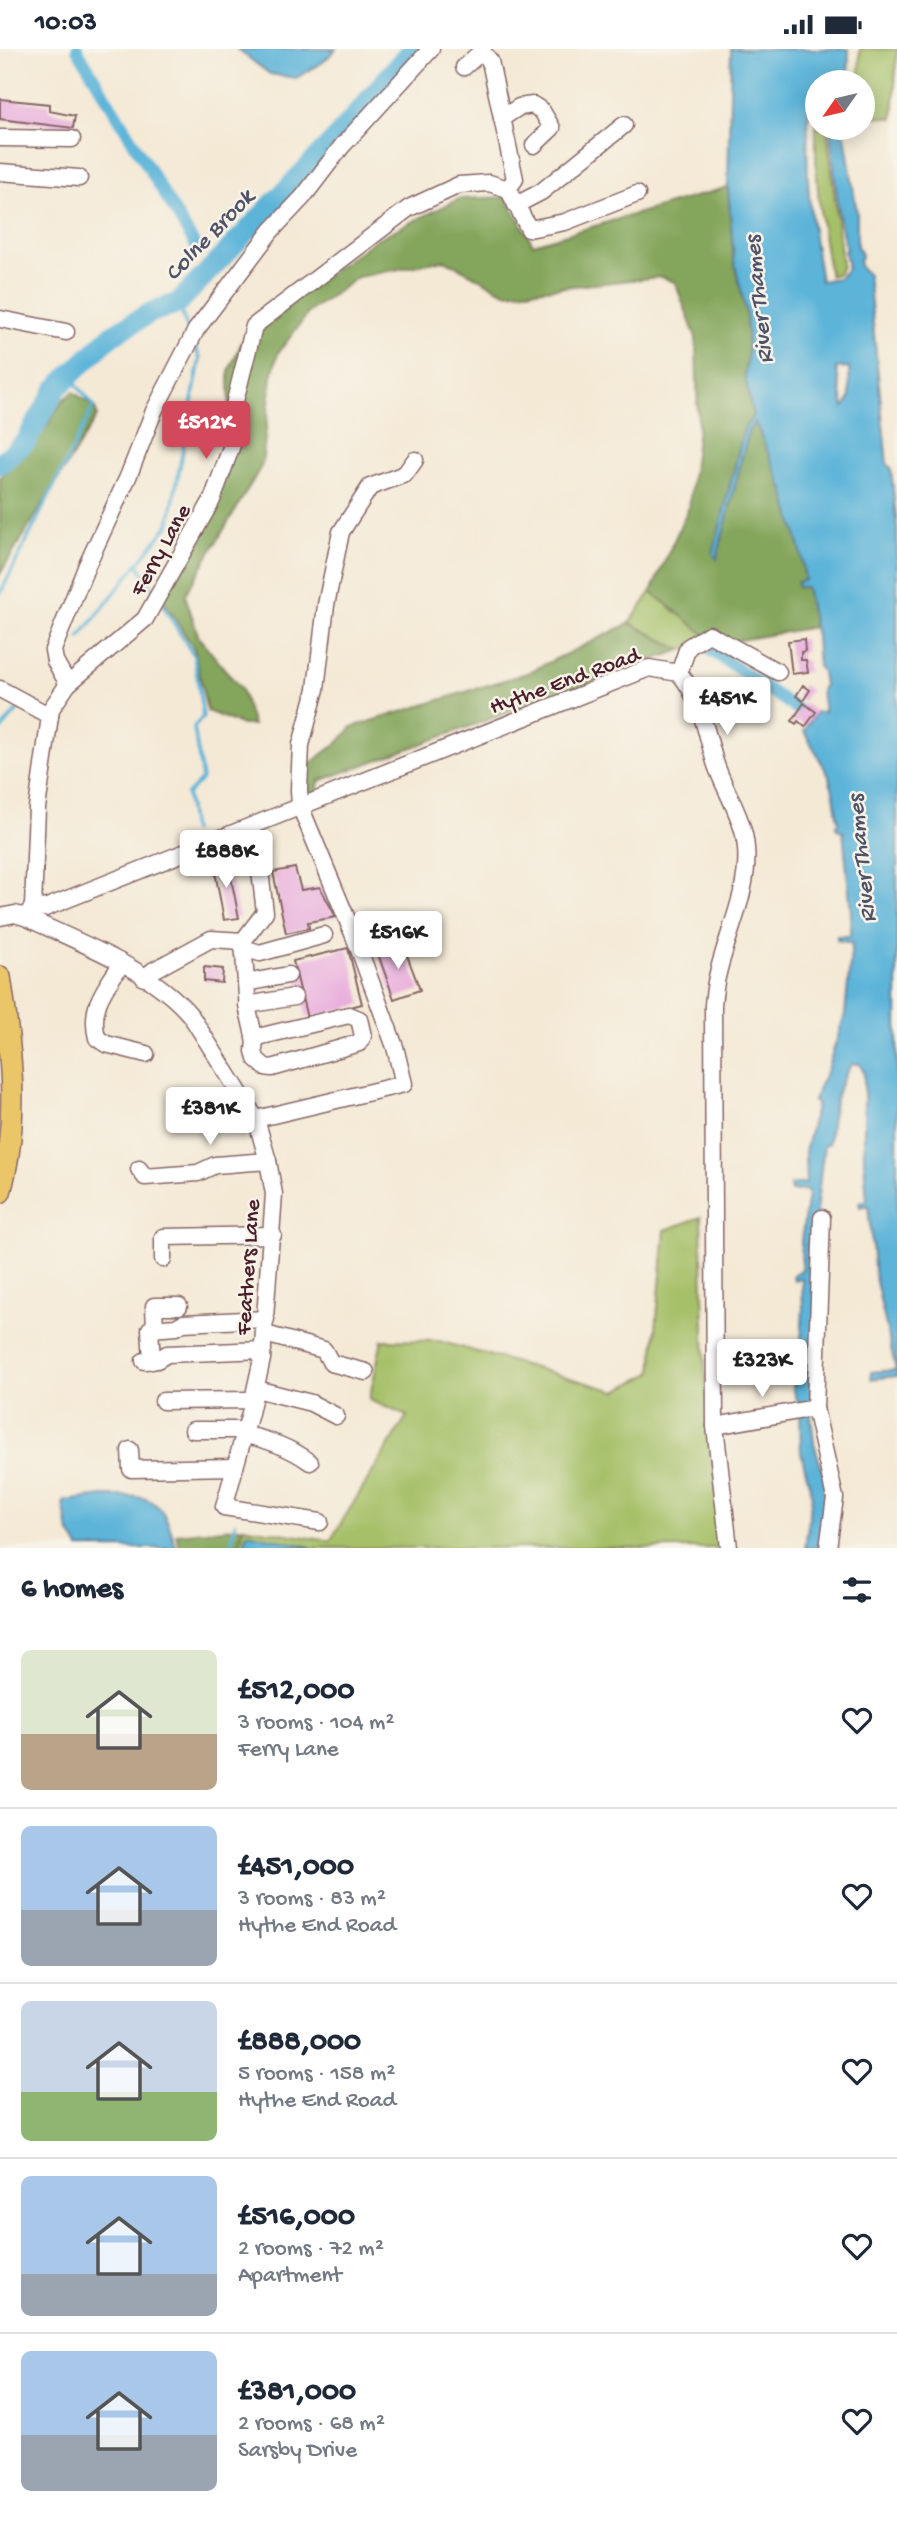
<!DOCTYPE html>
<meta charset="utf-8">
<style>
:root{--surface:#fff;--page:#f2f2f3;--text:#1f2937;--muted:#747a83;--line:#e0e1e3;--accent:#d1495b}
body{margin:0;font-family:"Gochi Hand",sans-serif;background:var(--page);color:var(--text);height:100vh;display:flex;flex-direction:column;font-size:26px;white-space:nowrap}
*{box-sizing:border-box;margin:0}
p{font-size:23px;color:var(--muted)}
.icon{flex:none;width:38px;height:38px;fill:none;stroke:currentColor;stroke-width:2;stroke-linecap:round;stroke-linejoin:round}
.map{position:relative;height:1499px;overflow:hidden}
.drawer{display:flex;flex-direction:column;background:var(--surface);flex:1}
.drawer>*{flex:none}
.needle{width:46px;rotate:236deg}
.buttons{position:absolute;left:805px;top:21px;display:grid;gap:14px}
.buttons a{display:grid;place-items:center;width:70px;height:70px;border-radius:50%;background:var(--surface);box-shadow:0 4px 18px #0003;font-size:35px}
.price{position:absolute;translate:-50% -60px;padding:0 16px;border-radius:7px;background:#fff;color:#222;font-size:23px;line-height:46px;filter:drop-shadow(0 2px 4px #0008)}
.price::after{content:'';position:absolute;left:50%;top:42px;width:21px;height:16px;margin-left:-10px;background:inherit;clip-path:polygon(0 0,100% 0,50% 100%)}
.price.active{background:var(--accent);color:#fff}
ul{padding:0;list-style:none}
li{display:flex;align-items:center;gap:21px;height:175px;padding:0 21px}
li+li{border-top:2px solid var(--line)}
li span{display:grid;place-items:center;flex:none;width:196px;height:140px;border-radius:10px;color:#555}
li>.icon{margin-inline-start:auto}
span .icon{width:84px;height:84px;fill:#fffc;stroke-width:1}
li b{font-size:30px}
h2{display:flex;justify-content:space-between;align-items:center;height:84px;padding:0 21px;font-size:30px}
.status{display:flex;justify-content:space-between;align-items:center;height:49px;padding:0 35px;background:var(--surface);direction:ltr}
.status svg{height:19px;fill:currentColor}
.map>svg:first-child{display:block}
.green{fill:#a5c067;stroke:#787049;stroke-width:2}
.forest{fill:#84a65c;stroke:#676244;stroke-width:2}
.water{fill:#5cb4d9;stroke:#536a82;stroke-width:2;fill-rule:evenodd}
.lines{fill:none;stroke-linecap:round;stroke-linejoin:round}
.stream{stroke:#5cb4d9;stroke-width:3.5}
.canal{stroke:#5cb4d9;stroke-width:12}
.river{stroke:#5cb4d9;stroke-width:21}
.building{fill:#e9addd}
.minor-casing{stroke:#866666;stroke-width:19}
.major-casing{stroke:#866666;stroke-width:24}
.minor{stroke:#fff;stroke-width:16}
.major{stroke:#ebc669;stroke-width:21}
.labels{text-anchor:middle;stroke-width:5;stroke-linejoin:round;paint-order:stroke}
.street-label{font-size:23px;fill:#4a1f2b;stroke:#f7f3e8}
.water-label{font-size:24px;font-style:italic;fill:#505368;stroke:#f7f3e8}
</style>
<div class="status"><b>10:03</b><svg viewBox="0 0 49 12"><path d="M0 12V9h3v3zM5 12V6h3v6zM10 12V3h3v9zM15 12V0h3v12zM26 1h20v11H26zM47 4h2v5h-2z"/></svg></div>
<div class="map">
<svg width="897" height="1499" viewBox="0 0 897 1499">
<rect width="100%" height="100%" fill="#f7f3e8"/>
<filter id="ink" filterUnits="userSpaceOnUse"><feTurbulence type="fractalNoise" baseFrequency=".0143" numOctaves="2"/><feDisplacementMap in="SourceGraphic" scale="14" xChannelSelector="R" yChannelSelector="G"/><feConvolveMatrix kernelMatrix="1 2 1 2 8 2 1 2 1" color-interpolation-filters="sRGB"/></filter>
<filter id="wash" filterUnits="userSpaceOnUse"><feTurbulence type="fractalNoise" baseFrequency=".00686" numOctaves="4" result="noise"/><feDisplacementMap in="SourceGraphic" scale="28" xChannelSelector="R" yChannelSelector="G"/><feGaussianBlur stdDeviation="1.57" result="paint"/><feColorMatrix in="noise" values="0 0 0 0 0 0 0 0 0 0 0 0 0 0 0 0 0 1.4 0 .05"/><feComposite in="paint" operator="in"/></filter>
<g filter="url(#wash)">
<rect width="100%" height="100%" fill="#f4e9d5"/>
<g class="green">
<polygon points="860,0 897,0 893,69 863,67 863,33 859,33"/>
<path d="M817,55V79H827L842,216L839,224L830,227C820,171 813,119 817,62L814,60Z"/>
<polygon points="651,543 717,595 681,601 630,574"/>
<polygon points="701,1168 705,1322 722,1499 310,1499 244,1496 244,1499 239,1499 243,1478 330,1492 407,1367 369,1351 382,1291 439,1292 616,1342 652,1324 665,1181"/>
</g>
<g class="forest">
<polygon points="728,138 734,211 746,263 748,302 745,327 753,368 744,380 732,442 749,381 756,372 784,441 801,503 805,532 799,538 806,537 814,578 717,595 651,543 689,458 698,378 696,289 675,233 661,228 506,244 445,211 358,228 310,262 278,304 272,327 262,416 185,546 199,589 241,640 253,676 242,676 207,662 194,600 159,545 205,460 230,396 229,322 242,292 263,273 376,190 459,150 506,148 533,195"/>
<polygon points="73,343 95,358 97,367 0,525 0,429 48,376 64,350"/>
<polygon points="630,574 681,601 319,732 317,744 305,744 306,718 340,692 352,678 527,624"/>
<polygon points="243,1478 239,1499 180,1499 176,1485"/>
</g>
<g class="water">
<polygon points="237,0 336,0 323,13 296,29 270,25"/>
<path d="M731,0H849L848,33H817V52L809,58C804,123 810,169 821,232L839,229L847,220V212L844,202L846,201L839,167L830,80L844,79L857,164V198L860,201L861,208L859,210L860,218L868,225L887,415L891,419L897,480V1327L871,1330V1323L896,1321L875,1228L868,1156L860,1158L859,1153L867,1151L864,1109V1024L860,1015H852C835,1037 831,1069 829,1095L824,1096L816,1162L819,1181L811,1367L814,1394L826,1434L827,1446L819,1499H805L812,1446L801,1404L800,1359L793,1339L801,1293L803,1260L802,1229L794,1231L793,1226L802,1221L801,1192L808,1146L807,1141L791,1142L790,1136L806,1134L805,1103L817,1054L813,1052L827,1021L845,965L852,894L837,891V887H850L851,862L843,782L837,780L836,776L839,774C835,762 836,749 832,738C831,735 829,731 829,727L804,682L816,663H824L821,641L824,636L822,623L818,617L816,587L806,538H798L797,533L805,531L801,503L784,441L755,373L749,381L717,510L713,505L744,380L753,367L745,327L748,302L746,263L734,211L728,138ZM849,318L850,349L844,358L836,319Z"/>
<path d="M102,1447C152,1447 162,1446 176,1499H79L69,1482L63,1456L65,1452Z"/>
<polygon points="247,1484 311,1498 244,1499"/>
</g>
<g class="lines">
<g class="stream">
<polyline points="178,254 189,284"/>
<polyline points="139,517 155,543"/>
<polyline points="0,545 94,357 70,328"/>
<polyline points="161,553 194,607 203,668 194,678 202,730 187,745 192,782"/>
<polyline points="79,589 169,475 200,310 195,297"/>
<polyline points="0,682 21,657"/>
<polyline points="231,1499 235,1474"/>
</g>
<g class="canal">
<polyline points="77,0 198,201"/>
<polyline points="710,601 797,660"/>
</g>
<polyline class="river" points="0,415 26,392 56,340 112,286 152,263 178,254 339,86 412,0"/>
</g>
<g id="blocks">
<g class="building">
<polygon points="0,50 49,55 49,62 75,67 73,79 0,70"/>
<polygon points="804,590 805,602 801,603 801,611 806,611 808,623 792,625 788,592"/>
<polygon points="803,636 810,641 803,652 796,647"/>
<polygon points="804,654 816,663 805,678 798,672 796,675 792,672"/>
<polygon points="227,809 239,869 224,871 213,812"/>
<polygon points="295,819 301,841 320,838 336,868 308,873 309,879 286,884 273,823"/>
<polygon points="402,893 420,941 394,950 377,902"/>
<polygon points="348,899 362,955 307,969 293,912"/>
<polygon points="204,918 223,920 222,934 204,932"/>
</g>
</g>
</g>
<g filter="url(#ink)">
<use href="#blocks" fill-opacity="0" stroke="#866666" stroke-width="2"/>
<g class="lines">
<defs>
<g id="minor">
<polyline points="464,18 482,2 490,12 515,130 508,140"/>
<polyline points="502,69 519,58 533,56 542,62 552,79 534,96"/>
<polyline points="0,89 72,90"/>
<polyline points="0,123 79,129"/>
<polyline points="516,156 541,143 624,76"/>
<polyline points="0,270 66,283"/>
<polyline points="679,624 688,598 709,585 778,623"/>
<polyline points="68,635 55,612 53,601 87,516 128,428 154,362 196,281 271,182 303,148 342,97 431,0"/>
<polyline points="0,640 50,667"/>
<polyline points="33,858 37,759 51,660 68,635 145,570 212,451 232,396 235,352 254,277 409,159 459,136 489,134 508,140 529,180 565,173 637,145"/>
<path d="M0,868L15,865L25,868C80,894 152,920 191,967L256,1070L268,1112L274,1145L262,1310L250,1364L224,1458L320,1473"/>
<path d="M25,868L33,858L45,859L649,619L679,624C700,648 706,682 715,713C724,741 744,769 746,799C750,840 727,885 718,924C715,935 714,946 713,956L715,1377L729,1499"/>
<polyline points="243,892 265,863 258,806"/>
<polyline points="243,899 260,904 324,886"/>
<path d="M122,914C105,940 89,957 97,989L106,995L146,1005"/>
<polyline points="144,929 154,921 211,890 243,892 248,961 255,991 254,1002 256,1010 265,1018 272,1019 359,994 363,987 359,970 349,966 254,989"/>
<polyline points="246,934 288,926"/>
<polyline points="247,956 294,948"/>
<polyline points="256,1070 404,1035 395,998 354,887 300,757 299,741 301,696 316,640 326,556 341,483 370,438 405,425 415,411"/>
<polyline points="139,1120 145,1128 198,1124 215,1116 268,1112"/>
<polyline points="822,1169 815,1359 835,1449 828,1499"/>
<polyline points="163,1210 163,1188 273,1186"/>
<polyline points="155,1280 154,1257 179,1257"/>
<polyline points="265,1285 324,1301 331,1314 366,1323"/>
<polyline points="144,1312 157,1311 167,1305 263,1301"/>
<polyline points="152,1312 150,1280 176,1278 183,1274 266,1270"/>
<polyline points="256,1340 311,1354 336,1367"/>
<polyline points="163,1352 253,1351"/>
<polyline points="715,1377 815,1359"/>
<polyline points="193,1381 246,1381"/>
<path d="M244,1386C265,1389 293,1400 310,1413"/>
<polyline points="130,1401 131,1420 235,1418"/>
</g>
<path id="major" d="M0,928C11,999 20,1073 0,1143"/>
</defs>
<use href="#minor" class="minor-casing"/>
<use href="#major" class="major-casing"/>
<use href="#minor" class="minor"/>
<use href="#major" class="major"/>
</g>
</g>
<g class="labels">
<g class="street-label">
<text transform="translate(159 500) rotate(-61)" y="8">Ferry Lane</text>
<text transform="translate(564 630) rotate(-20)" y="8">Hythe End Road</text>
<text transform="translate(246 1218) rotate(-86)" y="8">Feathers Lane</text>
</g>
<g class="water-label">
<text transform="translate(208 185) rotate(-46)" y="8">Colne Brook</text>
<text transform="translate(757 251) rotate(-96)" y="8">River Thames</text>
<text transform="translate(860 810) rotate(-96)" y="8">River Thames</text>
</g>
</g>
</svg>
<div class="buttons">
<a><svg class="needle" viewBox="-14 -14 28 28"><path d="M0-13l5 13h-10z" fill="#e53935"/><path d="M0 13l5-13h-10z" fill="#747a83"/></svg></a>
</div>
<b class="price active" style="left:206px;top:412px">£512K</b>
<b class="price" style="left:727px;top:688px">£451K</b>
<b class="price" style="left:226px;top:841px">£888K</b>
<b class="price" style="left:398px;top:922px">£516K</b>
<b class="price" style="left:210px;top:1098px">£381K</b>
<b class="price" style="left:762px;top:1350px">£323K</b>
</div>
<section class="drawer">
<h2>6 homes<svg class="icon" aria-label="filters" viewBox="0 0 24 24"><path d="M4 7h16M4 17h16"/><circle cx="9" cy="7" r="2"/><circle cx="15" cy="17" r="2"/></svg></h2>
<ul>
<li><span style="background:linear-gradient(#dfe7d0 60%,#b9a48a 0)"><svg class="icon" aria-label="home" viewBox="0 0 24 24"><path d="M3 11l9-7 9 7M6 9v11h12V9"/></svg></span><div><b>£512,000</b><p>3 rooms · 104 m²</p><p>Ferry Lane</p></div><svg class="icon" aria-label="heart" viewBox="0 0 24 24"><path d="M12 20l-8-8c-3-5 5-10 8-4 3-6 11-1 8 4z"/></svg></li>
<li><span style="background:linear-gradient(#a9c7e8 60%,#9aa5b1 0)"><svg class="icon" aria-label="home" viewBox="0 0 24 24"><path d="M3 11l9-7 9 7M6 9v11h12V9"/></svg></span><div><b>£451,000</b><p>3 rooms · 83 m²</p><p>Hythe End Road</p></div><svg class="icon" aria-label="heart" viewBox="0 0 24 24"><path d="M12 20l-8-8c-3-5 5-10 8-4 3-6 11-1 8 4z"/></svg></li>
<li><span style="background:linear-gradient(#c9d6e8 65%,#8fb573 0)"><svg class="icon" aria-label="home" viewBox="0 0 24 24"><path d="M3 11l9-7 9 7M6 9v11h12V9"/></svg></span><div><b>£888,000</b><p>5 rooms · 158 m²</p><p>Hythe End Road</p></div><svg class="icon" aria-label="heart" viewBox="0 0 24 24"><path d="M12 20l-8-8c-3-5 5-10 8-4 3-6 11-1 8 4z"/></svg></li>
<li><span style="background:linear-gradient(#a9c7e8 70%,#9aa5b1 0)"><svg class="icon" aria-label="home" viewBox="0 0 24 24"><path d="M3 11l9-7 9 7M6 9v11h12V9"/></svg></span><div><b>£516,000</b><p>2 rooms · 72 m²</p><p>Apartment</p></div><svg class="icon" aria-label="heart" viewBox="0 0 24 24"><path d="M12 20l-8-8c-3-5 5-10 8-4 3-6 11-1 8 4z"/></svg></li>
<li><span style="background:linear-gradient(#a9c7e8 60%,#9aa5b1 0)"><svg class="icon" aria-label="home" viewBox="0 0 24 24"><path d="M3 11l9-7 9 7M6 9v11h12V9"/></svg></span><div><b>£381,000</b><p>2 rooms · 68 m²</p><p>Sarsby Drive</p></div><svg class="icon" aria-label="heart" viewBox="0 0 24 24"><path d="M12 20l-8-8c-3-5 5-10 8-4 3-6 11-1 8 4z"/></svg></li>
</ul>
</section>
